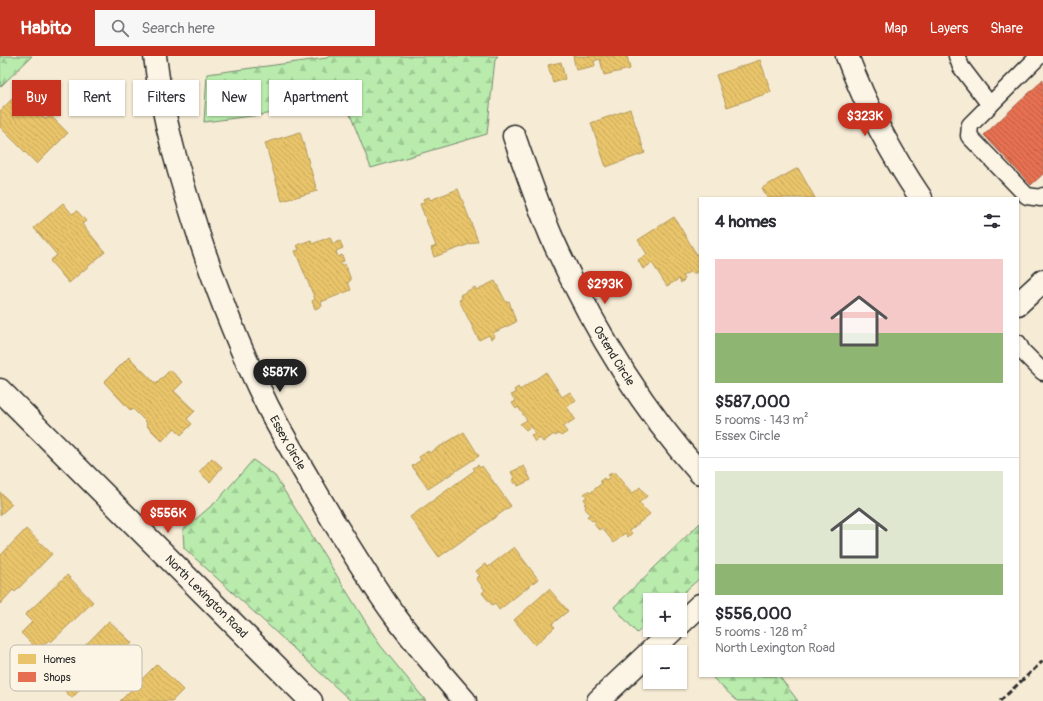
<!DOCTYPE html>
<meta charset="utf-8">
<style>
:root{--surface:#fff;--page:#f7f7f7;--text:#2b2b33;--muted:#7c7c81;--line:#e1e1e2;--accent:#c8321e}
body{margin:0;font-family:Pangolin,sans-serif;background:var(--page);color:var(--text);height:100vh;display:flex;flex-direction:column;font-size:15px;white-space:nowrap}
*{box-sizing:border-box;margin:0}
p{font-size:13px;color:var(--muted)}
.icon{flex:none;width:22px;height:22px;fill:none;stroke:currentColor;stroke-width:2;stroke-linecap:round;stroke-linejoin:round}
.map{position:relative;flex:1;overflow:hidden}
.panel{position:absolute;left:699px;top:141px;width:320px;height:480px;display:flex;flex-direction:column;background:var(--surface);border-radius:0px;box-shadow:0 1px 3px #0004}
.panel>*{flex:none}
.hud{position:absolute;left:12px;top:24px;width:380px;height:36px;display:flex;gap:8px}
.controls{position:absolute;left:643px;top:537px;display:grid;gap:8px}
.controls a{display:grid;place-items:center;width:44px;height:44px;border-radius:0px;background:var(--surface);box-shadow:0 1px 3px #0004;font-size:20px}
.price{position:absolute;translate:-50% -34px;padding:0 9px;border-radius:14px;background:var(--accent);color:#fff;font-size:13px;line-height:26px;filter:drop-shadow(0 1px 2px #0008)}
.price::after{content:'';position:absolute;left:50%;top:24px;width:12px;height:9px;margin-left:-6px;background:inherit;clip-path:polygon(0 0,100% 0,50% 100%)}
.price.on{background:#222;color:#fff}
ul{padding:0;list-style:none}
li{display:grid;align-content:center;gap:8px;height:212px;padding:0 16px}
li+li{border-top:1px solid var(--line)}
li span{display:grid;place-items:center;height:124px;border-radius:0px;color:#555}
li>.icon{margin-inline-start:auto}
span .icon{width:72px;height:72px;fill:#fffc;stroke-width:1}
li b{font-size:17px}
h2{display:flex;justify-content:space-between;align-items:center;height:48px;padding:0 16px;font-size:17px}
.chip{padding:0 14px;border-radius:0px;background:var(--surface);box-shadow:0 1px 3px #0004;font-size:14px;line-height:36px}
.chip.on{background:var(--accent);color:#fff}
header{display:flex;align-items:center;gap:24px;box-sizing:border-box;height:56px;padding:0 20px;background:var(--accent);color:#fff}
header strong{font-size:19px}
nav{display:flex;gap:22px;margin-inline-start:auto;font-size:14px}
.search{width:280px;height:36px;background:var(--page);display:flex;align-items:center;gap:10px;box-sizing:border-box;padding:0 14px;border-radius:0px;color:var(--muted);font-size:15px}
.map>svg:first-child{display:block}
.forest{fill:url(#forest-firs);stroke:#728b6c}
.homes{fill:url(#homes-back-hatch);stroke:#b09657}
.shops{fill:url(#shops-back-hatch);stroke:#af5b46}
.lines{fill:none;stroke-linecap:round;stroke-linejoin:round}
.service-casing{stroke:#2b2b2b;stroke-width:19}
.minor-casing{stroke:#2b2b2b;stroke-width:25}
.tertiary-casing{stroke:#2b2b2b;stroke-width:25}
.service{stroke:#fcf5e5;stroke-width:16}
.minor{stroke:#fcf5e5;stroke-width:22}
.tertiary{stroke:#fcf5e5;stroke-width:22}
.rail{stroke:#2b2b2b;stroke-width:3;stroke-dasharray:6 3;stroke-linecap:butt}
.labels{text-anchor:middle;stroke-width:4;stroke-linejoin:round;paint-order:stroke}
.street-label{font-size:12px;fill:#2b2b2b;stroke:#fcf5e5}
.key{fill:#fcf5e5;stroke:#bdb8ad;stroke-width:1}
.key-label{font-size:11px;fill:#2b2b2b}
</style>
<header>
<strong>Habito</strong>
<div class="search"><svg class="icon" aria-label="search" viewBox="0 0 24 24"><circle cx="10" cy="10" r="6"/><path d="M15 15l6 6"/></svg>Search here</div>
<nav><a>Map</a><a>Layers</a><a>Share</a></nav>
</header>
<div class="map">
<svg width="1043" height="645" viewBox="0 0 1043 645">
<defs>
<pattern id="forest-firs" width="22" height="20" patternUnits="userSpaceOnUse"><rect width="22" height="20" fill="#b8ebac"/><path d="M5 1l3.5 6h-7zM16 11l3.5 6h-7z" fill="#9eca94"/></pattern>
<pattern id="homes-back-hatch" width="6" height="6" patternUnits="userSpaceOnUse"><rect width="6" height="6" fill="#e9c46a"/><path d="M-1 5l2 2M0 0l6 6M5-1l2 2" fill="none" stroke="#c8a95c"/></pattern>
<pattern id="shops-back-hatch" width="6" height="6" patternUnits="userSpaceOnUse"><rect width="6" height="6" fill="#e76f51"/><path d="M-1 5l2 2M0 0l6 6M5-1l2 2" fill="none" stroke="#bb5b43"/></pattern>
</defs>
<rect width="100%" height="100%" fill="#f6ebd5"/>
<filter id="ink" filterUnits="userSpaceOnUse"><feTurbulence type="fractalNoise" baseFrequency=".025" numOctaves="2"/><feDisplacementMap in="SourceGraphic" scale="8" xChannelSelector="R" yChannelSelector="G"/><feConvolveMatrix kernelMatrix="1 2 1 2 8 2 1 2 1" color-interpolation-filters="sRGB"/></filter>
<g filter="url(#ink)">
<g class="forest">
<polygon points="0,0 32,0 0,31"/>
<polygon points="329,0 498,0 495,3 487,78 371,112 346,48 204,66 207,18 327,2"/>
<polygon points="253,404 275,420 380,589 426,645 351,645 184,492 183,474 217,445"/>
<polygon points="700,467 700,522 675,544 650,544 650,565 637,577 614,551"/>
<polygon points="711,620 779,620 798,645 737,645"/>
</g>
<g class="homes">
<polygon points="573,0 627,0 630,13 604,19 600,3 594,5 595,10 576,14"/>
<polygon points="760,4 771,36 727,51 716,19"/>
<polygon points="561,6 565,23 553,27 548,9"/>
<polygon points="19,36 45,63 51,60 68,77 37,108 0,71 0,55"/>
<polygon points="630,53 645,97 606,111 591,67"/>
<polygon points="300,76 317,135 282,145 265,87"/>
<polygon points="798,112 815,142 768,142 762,132"/>
<polygon points="458,133 478,185 434,201 431,192 436,190 420,148 425,147 423,143 429,141 430,144"/>
<polygon points="63,147 72,158 77,155 86,165 82,168 105,196 69,227 50,205 57,199 34,172"/>
<polygon points="674,161 700,204 700,209 697,210 699,215 693,218 691,215 683,220 685,223 681,227 679,223 667,230 652,207 643,213 638,204 647,198 638,184"/>
<polygon points="330,181 333,188 340,185 343,192 336,195 338,201 342,199 344,205 340,207 341,210 345,208 351,224 348,226 351,234 321,246 322,250 315,253 312,245 315,243 295,195 299,194 297,189 311,184 312,188"/>
<polygon points="495,225 506,246 509,245 516,266 493,277 494,281 491,283 489,279 479,284 459,244 462,243 460,239 475,231 476,234"/>
<polygon points="129,301 156,328 170,314 183,326 174,335 195,355 187,363 192,368 181,379 175,372 162,385 146,369 147,367 133,353 131,355 104,326"/>
<polygon points="546,316 562,341 570,336 576,344 567,351 575,363 563,371 567,376 561,380 559,378 555,380 554,378 543,386 540,382 535,386 531,379 535,377 531,370 526,374 520,368 527,364 518,351 516,353 512,347 516,345 511,339 516,337 514,334 518,331 520,334"/>
<polygon points="464,376 479,400 428,433 412,410 421,404 419,401 428,395 429,397"/>
<polygon points="212,402 222,411 210,426 199,416"/>
<polygon points="478,409 480,412 482,410 511,450 439,501 410,461 475,414 473,412"/>
<polygon points="524,410 531,424 518,430 517,426 514,428 512,424 515,423 511,416"/>
<polygon points="612,417 615,417 632,438 640,431 647,440 639,447 650,458 629,475 632,477 628,481 625,477 614,487 602,472 599,474 594,468 596,467 594,464 592,465 587,460 590,459 585,452 586,450 584,448 586,446 584,443 587,441 584,438 588,435 590,437 602,427 600,425 604,422 606,424 610,420 608,419"/>
<polygon points="0,436 12,448 0,459"/>
<polygon points="26,473 52,498 15,536 13,534 0,548 0,500"/>
<polygon points="514,491 538,523 499,554 495,547 492,549 482,537 485,534 476,522 480,520 476,515 485,508 488,511"/>
<polygon points="67,519 93,546 51,586 49,584 38,594 21,577 32,566 25,559"/>
<polygon points="549,533 568,555 552,568 555,571 535,589 514,564"/>
<polygon points="109,565 132,587 91,630 87,626 72,642 57,627 73,611 68,607"/>
<polygon points="157,608 183,634 172,645 120,645"/>
</g>
<polygon class="shops" points="1043,24 1043,118 1031,129 984,79"/>
<g class="lines">
<defs>
<g id="service">
<polyline points="957,0 961,11 990,49"/>
<polyline points="1039,0 970,69 969,80 1027,140 1041,142 1043,140"/>
<polyline points="1018,287 1022,295 1043,316"/>
</g>
<g id="minor">
<path id="s1" d="M155,0C162,62 180,121 199,180C218,238 240,294 267,349C287,388 310,425 332,463C353,497 374,532 398,564C419,592 442,619 465,645"/>
<path id="s2" d="M514,80C526,114 538,149 552,182C590,266 638,348 700,417"/>
<path id="s3" d="M0,334L311,645"/>
</g>
<g id="tertiary">
<path d="M847,0C866,50 891,98 921,142"/>
<polyline points="1018,248 1043,225"/>
<polyline points="680,568 700,549"/>
<polyline points="598,645 673,574"/>
</g>
</defs>
<use href="#service" class="service-casing"/>
<use href="#minor" class="minor-casing"/>
<use href="#tertiary" class="tertiary-casing"/>
<use href="#service" class="service"/>
<use href="#minor" class="minor"/>
<use href="#tertiary" class="tertiary"/>
<polyline class="rail" points="1000,645 1043,605"/>
</g>
</g>
<g class="labels">
<g class="street-label">
<text dy="4" stroke="none"><textPath href="#s2" startOffset="242">Ostend Circle</textPath></text>
<text dy="4" stroke="none"><textPath href="#s1" startOffset="411">Essex Circle</textPath></text>
<text dy="4" stroke="none"><textPath href="#s3" startOffset="292">North Lexington Road</textPath></text>
</g>
</g>
<rect x="10" y="589" width="132" height="46" rx="6" class="key"/>
<rect x="18" y="598" width="18" height="10" fill="#e9c46a"/>
<rect x="18" y="616" width="18" height="10" fill="#e76f51"/>
<g class="key-label">
<text x="43" y="607">Homes</text>
<text x="43" y="625">Shops</text>
</g>
</svg>
<div class="controls">
<a>+</a>
<a>−</a>
</div>
<b class="price" style="left:865px;top:81px">$323K</b>
<b class="price" style="left:605px;top:249px">$293K</b>
<b class="price on" style="left:280px;top:337px">$587K</b>
<b class="price" style="left:168px;top:478px">$556K</b>
<div class="hud">
<a class="chip on">Buy</a>
<a class="chip">Rent</a>
<a class="chip">Filters</a>
<a class="chip">New</a>
<a class="chip">Apartment</a>
</div>
<section class="panel">
<h2>4 homes<svg class="icon" aria-label="filters" viewBox="0 0 24 24"><path d="M4 7h16M4 17h16"/><circle cx="9" cy="7" r="2"/><circle cx="15" cy="17" r="2"/></svg></h2>
<ul>
<li><span style="background:linear-gradient(#f6c9c9 60%,#8fb573 0)"><svg class="icon" aria-label="home" viewBox="0 0 24 24"><path d="M3 11l9-7 9 7M6 9v11h12V9"/></svg></span><div><b>$587,000</b><p>5 rooms · 143 m²</p><p>Essex Circle</p></div></li>
<li><span style="background:linear-gradient(#dfe7d0 75%,#8fb573 0)"><svg class="icon" aria-label="home" viewBox="0 0 24 24"><path d="M3 11l9-7 9 7M6 9v11h12V9"/></svg></span><div><b>$556,000</b><p>5 rooms · 128 m²</p><p>North Lexington Road</p></div></li>
</ul>
</section>
</div>
